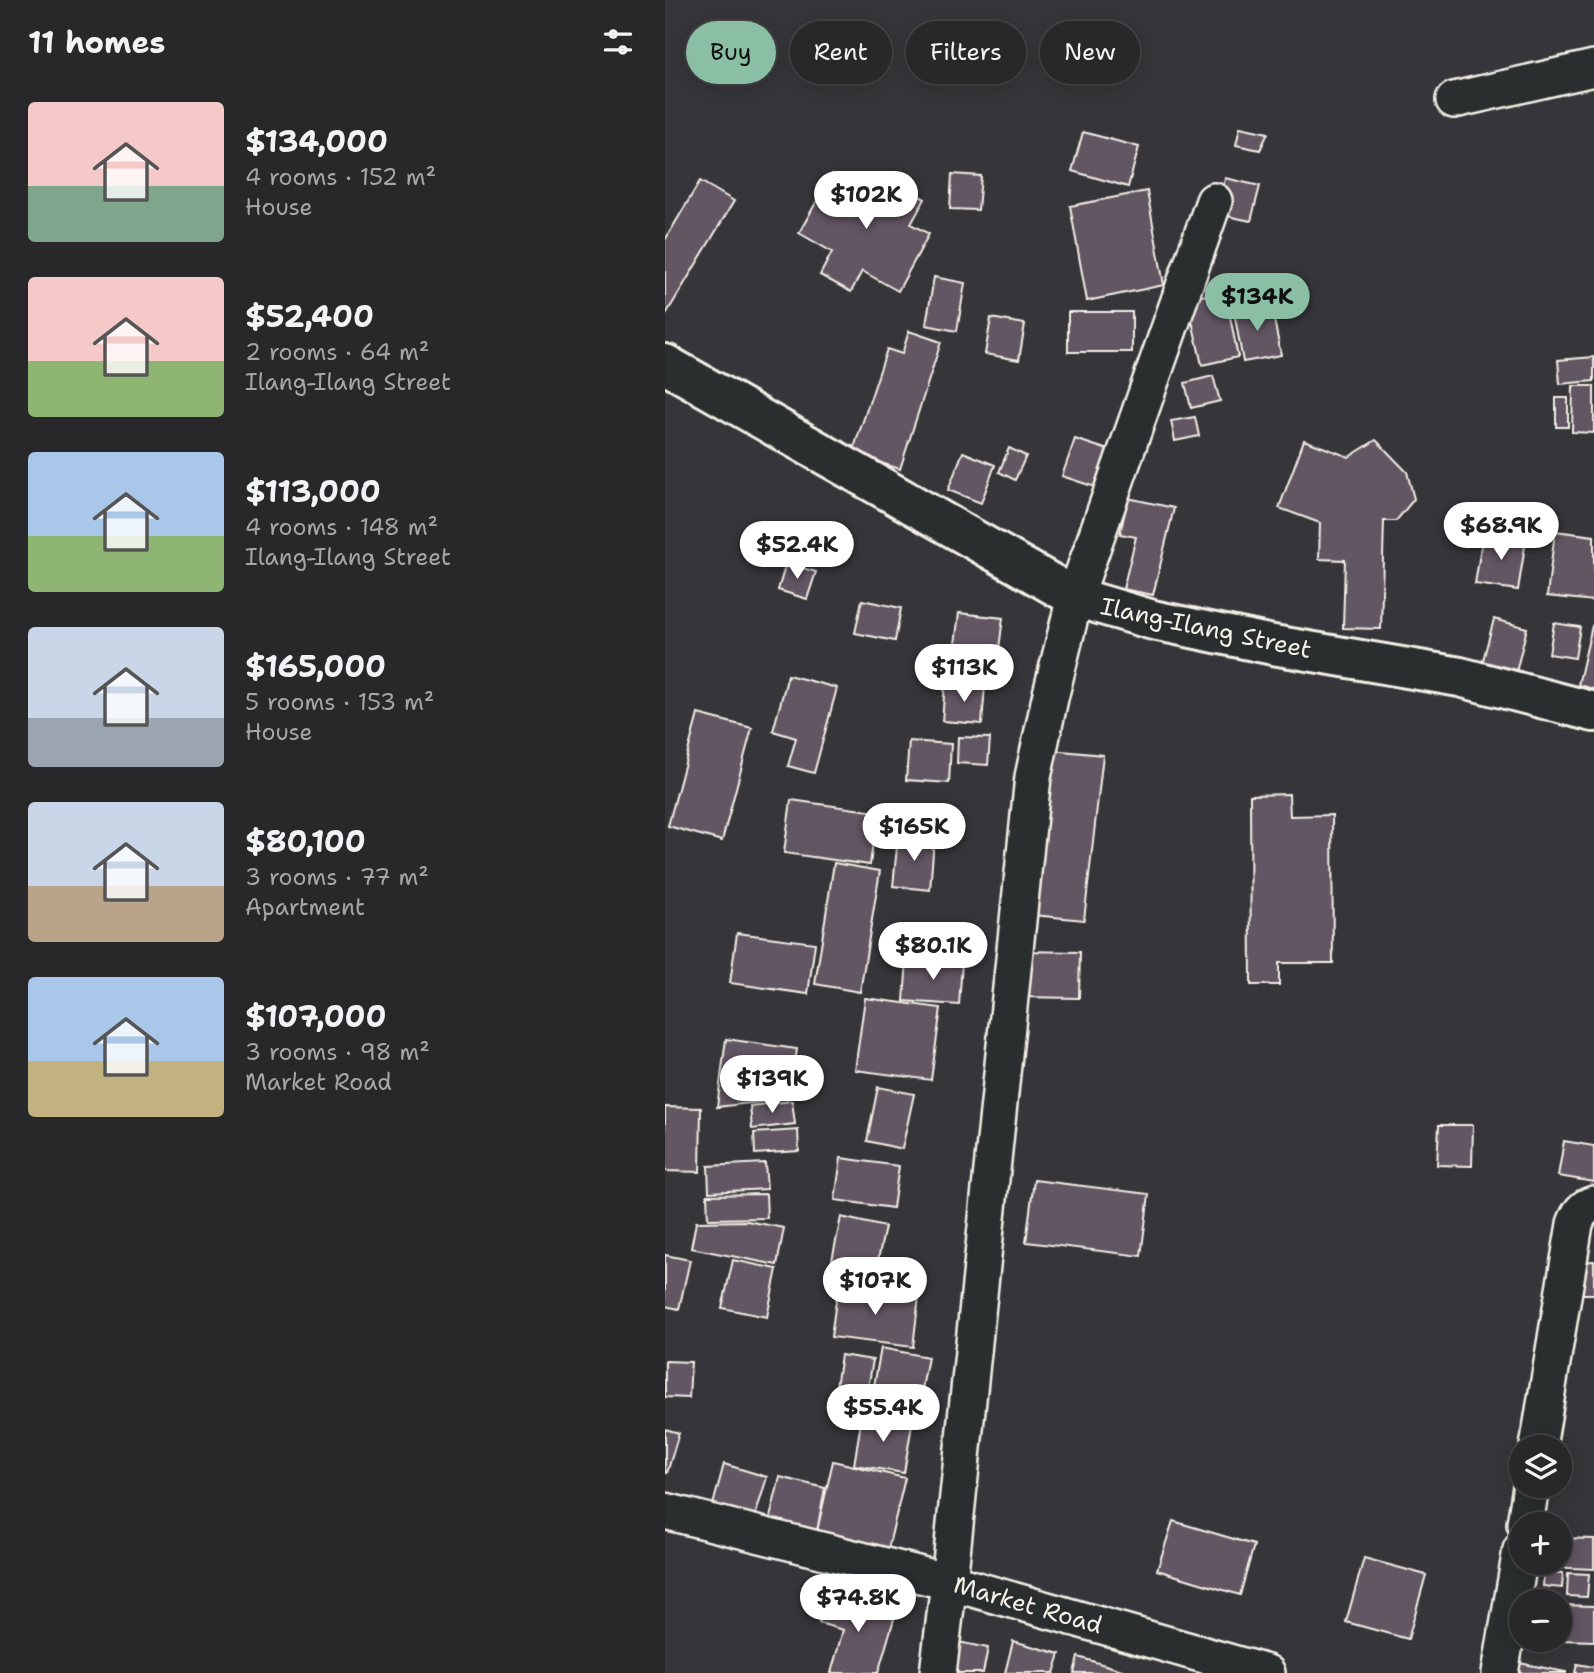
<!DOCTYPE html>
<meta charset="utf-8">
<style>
:root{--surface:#28282b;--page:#343437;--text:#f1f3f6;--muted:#a5a6a9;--line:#444447;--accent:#8abfa5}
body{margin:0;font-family:"Shantell Sans",sans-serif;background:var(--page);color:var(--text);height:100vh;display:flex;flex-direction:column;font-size:26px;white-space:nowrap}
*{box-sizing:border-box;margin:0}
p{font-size:23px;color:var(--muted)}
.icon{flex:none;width:38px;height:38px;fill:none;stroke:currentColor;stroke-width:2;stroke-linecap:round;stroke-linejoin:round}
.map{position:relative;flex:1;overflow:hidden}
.drawer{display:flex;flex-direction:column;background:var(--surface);width:665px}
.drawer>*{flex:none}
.hud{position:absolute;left:21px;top:21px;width:665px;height:63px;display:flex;gap:14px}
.controls{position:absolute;left:844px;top:1435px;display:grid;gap:14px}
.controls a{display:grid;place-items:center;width:63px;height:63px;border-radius:50%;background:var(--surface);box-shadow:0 4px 18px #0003,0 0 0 2px var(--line);font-size:35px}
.price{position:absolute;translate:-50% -60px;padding:0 16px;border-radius:24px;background:#fff;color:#222;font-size:23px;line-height:46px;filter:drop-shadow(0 2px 4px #0008)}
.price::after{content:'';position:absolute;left:50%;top:42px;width:21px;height:16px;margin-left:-10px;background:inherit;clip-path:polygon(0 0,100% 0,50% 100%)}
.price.current{background:var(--accent);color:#111}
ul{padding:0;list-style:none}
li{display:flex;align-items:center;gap:21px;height:175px;padding:0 28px}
li span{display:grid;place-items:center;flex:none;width:196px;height:140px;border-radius:7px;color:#555}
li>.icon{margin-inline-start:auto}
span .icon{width:84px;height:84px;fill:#fffc;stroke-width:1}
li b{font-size:30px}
h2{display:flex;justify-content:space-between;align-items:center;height:84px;padding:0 28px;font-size:30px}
.tag{padding:0 24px;border-radius:32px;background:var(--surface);box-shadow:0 4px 18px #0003,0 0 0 2px var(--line);font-size:24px;line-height:63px}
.tag.current{background:var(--accent);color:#111}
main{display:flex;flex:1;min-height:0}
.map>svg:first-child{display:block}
.building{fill:#645663;stroke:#f4f1e8;stroke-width:2}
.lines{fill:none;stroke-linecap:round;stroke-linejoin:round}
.street-casing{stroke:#f4f1e8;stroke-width:40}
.secondary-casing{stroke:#f4f1e8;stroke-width:44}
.street{stroke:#2a2d2e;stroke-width:35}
.secondary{stroke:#2a2d2e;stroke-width:38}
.labels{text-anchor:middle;stroke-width:5;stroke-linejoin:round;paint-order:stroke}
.street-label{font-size:24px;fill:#f4f1e8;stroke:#2a2d2e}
</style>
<main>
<section class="drawer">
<h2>11 homes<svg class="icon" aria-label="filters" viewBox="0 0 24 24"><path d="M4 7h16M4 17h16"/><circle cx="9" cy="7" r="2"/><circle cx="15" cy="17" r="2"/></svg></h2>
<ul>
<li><span style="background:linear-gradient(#f6c9c9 60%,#7fa58c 0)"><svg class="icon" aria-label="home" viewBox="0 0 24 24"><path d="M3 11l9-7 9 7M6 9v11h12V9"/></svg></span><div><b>$134,000</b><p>4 rooms · 152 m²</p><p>House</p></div></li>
<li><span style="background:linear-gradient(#f6c9c9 60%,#8fb573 0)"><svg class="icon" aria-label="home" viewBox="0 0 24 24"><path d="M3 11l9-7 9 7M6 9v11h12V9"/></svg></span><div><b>$52,400</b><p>2 rooms · 64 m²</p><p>Ilang-Ilang Street</p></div></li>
<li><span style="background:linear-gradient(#a9c7e8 60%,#8fb573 0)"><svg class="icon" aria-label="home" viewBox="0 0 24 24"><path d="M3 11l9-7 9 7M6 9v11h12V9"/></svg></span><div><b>$113,000</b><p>4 rooms · 148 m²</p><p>Ilang-Ilang Street</p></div></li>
<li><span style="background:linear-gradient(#c9d6e8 65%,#9aa5b1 0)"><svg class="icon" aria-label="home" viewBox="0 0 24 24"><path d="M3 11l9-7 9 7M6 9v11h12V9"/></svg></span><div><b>$165,000</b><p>5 rooms · 153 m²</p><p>House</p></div></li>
<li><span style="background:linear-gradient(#c9d6e8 60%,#b9a48a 0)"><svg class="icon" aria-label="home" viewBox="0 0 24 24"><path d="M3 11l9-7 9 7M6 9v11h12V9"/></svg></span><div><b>$80,100</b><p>3 rooms · 77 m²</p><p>Apartment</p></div></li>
<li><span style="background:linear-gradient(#a9c7e8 60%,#c2b280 0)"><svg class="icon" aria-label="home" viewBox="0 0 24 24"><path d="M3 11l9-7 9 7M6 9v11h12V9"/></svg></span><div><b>$107,000</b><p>3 rooms · 98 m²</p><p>Market Road</p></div></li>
</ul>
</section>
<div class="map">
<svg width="929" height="1673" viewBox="0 0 929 1673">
<rect width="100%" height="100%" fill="#363539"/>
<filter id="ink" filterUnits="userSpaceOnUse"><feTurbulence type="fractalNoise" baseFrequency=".0143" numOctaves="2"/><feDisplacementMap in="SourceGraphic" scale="14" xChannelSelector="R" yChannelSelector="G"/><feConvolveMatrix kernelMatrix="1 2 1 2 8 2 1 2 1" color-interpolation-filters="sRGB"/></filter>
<g filter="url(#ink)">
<g class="building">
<polygon points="257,27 293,35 285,72 249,64"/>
<polygon points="575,127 603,133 595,150 571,145"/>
<polygon points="418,132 474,147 463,187 407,171"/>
<polygon points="167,174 203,194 214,174 260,199 246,224 264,234 233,291 197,271 186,292 155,275 167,252 134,233"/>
<polygon points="287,174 316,176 313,210 285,209"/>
<polygon points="560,178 595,186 586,221 552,214"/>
<polygon points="35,181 69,201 0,316 0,240"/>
<polygon points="482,191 499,285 422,301 405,206"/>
<polygon points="269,277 300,283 292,331 261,325"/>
<polygon points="560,291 573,357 537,365 522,299"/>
<polygon points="606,304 616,355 578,362 569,312"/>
<rect x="403" y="312" width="64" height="40"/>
<polygon points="326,318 360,324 354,360 320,354"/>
<polygon points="244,331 276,342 235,469 187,454 222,349 237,354"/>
<polygon points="929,357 929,381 895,384 893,360"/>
<polygon points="548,376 555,401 526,408 520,383"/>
<polygon points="908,386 929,386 929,433 907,432"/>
<rect x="891" y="398" width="12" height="29"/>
<polygon points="530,417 534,436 510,441 506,421"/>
<polygon points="410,439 446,451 433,488 397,476"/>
<polygon points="639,440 684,457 711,440 742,472 749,499 731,521 719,521 716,629 678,628 680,560 654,559 655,523 614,508"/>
<polygon points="344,448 361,456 350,480 334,472"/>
<polygon points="298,452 330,465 316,503 283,490"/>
<polygon points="463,498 509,508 488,595 458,589 471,537 455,534"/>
<polygon points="890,531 929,536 929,601 882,596"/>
<polygon points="818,534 861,540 853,590 810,584"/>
<polygon points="121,563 151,572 142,599 113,590"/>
<polygon points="197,600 236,608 230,641 190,633"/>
<polygon points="294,613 338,618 331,672 287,667"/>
<polygon points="829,619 862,628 851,672 817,664"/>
<polygon points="889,623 915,627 910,658 884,654"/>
<polygon points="927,626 929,627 929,689 913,685"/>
<polygon points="123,675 172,688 149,773 123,766 131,738 108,731"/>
<polygon points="280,684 320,686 317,724 277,721"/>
<polygon points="33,714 87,728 57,841 3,826"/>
<polygon points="293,737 325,738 323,765 292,763"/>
<polygon points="244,741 286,744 284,783 241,780"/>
<polygon points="386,750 438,755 419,920 368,915"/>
<polygon points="624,794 625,816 667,815 668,963 614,963 614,985 586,985 585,795"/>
<polygon points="126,800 212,812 205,865 119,853"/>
<polygon points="233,837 269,840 265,890 228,886"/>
<polygon points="169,863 215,871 195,992 150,984"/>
<polygon points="72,933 150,943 143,994 65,983"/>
<polygon points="353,951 415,952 414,998 353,997"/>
<polygon points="242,959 297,963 294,1005 239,1001"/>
<polygon points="200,998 276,1008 266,1080 190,1070"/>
<polygon points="61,1039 132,1049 125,1098 52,1107"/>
<polygon points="213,1087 249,1094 237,1149 202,1141"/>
<polygon points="127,1101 130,1124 87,1129 85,1106"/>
<polygon points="0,1107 36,1108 35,1172 0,1171"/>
<polygon points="774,1125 808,1125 807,1166 772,1165"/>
<polygon points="133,1130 134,1151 90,1154 89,1133"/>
<polygon points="899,1141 929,1146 929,1182 893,1176"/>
<polygon points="176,1158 234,1166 228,1208 170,1200"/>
<polygon points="100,1163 102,1189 44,1192 43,1166"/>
<polygon points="369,1180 484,1194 476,1256 361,1242"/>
<polygon points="101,1194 102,1218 43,1219 42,1195"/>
<polygon points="176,1217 220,1227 210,1274 166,1265"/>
<polygon points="82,1221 119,1228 112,1265 26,1248 31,1222"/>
<polygon points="0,1255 25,1260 14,1309 0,1306"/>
<polygon points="68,1260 112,1269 102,1317 57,1308"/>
<polygon points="929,1261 929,1294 909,1294 909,1262"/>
<polygon points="173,1286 254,1296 248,1347 166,1337"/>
<polygon points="216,1348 263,1357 251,1421 204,1413"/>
<polygon points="176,1355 208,1360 199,1411 168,1406"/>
<polygon points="0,1361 26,1362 24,1398 0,1397"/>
<polygon points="197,1416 247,1424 239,1473 189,1465"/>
<polygon points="0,1429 14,1433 2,1473 0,1472"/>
<polygon points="168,1461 240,1478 223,1549 152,1531"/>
<polygon points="59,1464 102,1477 88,1524 46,1512"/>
<polygon points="115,1477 160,1488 152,1531 104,1522"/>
<polygon points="508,1521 589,1545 575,1595 492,1570"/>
<polygon points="894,1538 929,1539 929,1569 880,1567 880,1563 894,1563"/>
<polygon points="699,1558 761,1575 743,1639 681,1622"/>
<polygon points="879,1572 898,1573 897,1588 878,1586"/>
<polygon points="903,1573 924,1574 922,1597 902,1596"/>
<polygon points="163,1593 231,1612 213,1673 166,1673 178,1630 154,1623"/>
<polygon points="894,1605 929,1606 929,1641 893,1640 894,1640"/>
<polygon points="288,1641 323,1648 318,1673 280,1673"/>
<polygon points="348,1641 395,1654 389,1673 340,1673"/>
<polygon points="413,1657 457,1670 456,1673 409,1673"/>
<polygon points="854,1663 901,1672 901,1673 852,1673"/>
<polygon points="912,1664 929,1667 929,1673 910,1673"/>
</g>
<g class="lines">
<defs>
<g id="street">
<polyline points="789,100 929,68"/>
<path d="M873,1447L910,1224C914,1213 918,1207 929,1204"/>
<polyline points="0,1511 284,1582 602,1673"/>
<polyline points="860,1524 866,1486"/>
<polyline points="273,1673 284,1582 368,777 385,698 410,597 549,201"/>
<polyline points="835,1673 856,1550"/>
</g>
<polyline id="secondary" points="0,364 410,597 488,620 608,645 795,677 929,712"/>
</defs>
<use href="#street" class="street-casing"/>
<use href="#secondary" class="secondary-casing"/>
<use href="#street" class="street"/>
<use href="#secondary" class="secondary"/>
</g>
</g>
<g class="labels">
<g class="street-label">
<text transform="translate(541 628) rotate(12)" y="8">Ilang-Ilang Street</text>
<text transform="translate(363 1605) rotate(16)" y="8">Market Road</text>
</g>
</g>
</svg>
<div class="controls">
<a><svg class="icon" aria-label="layers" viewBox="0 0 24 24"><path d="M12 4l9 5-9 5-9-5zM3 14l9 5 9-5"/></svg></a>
<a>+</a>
<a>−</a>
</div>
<b class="price" style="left:201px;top:231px">$102K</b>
<b class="price current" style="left:592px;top:333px">$134K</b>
<b class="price" style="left:836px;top:562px">$68.9K</b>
<b class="price" style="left:132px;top:581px">$52.4K</b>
<b class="price" style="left:299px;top:704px">$113K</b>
<b class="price" style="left:249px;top:863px">$165K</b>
<b class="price" style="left:268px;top:982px">$80.1K</b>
<b class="price" style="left:107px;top:1115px">$139K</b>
<b class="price" style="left:210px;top:1317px">$107K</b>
<b class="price" style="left:218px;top:1444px">$55.4K</b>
<b class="price" style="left:193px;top:1634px">$74.8K</b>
<div class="hud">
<a class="tag current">Buy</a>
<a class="tag">Rent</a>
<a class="tag">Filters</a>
<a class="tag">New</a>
</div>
</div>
</main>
